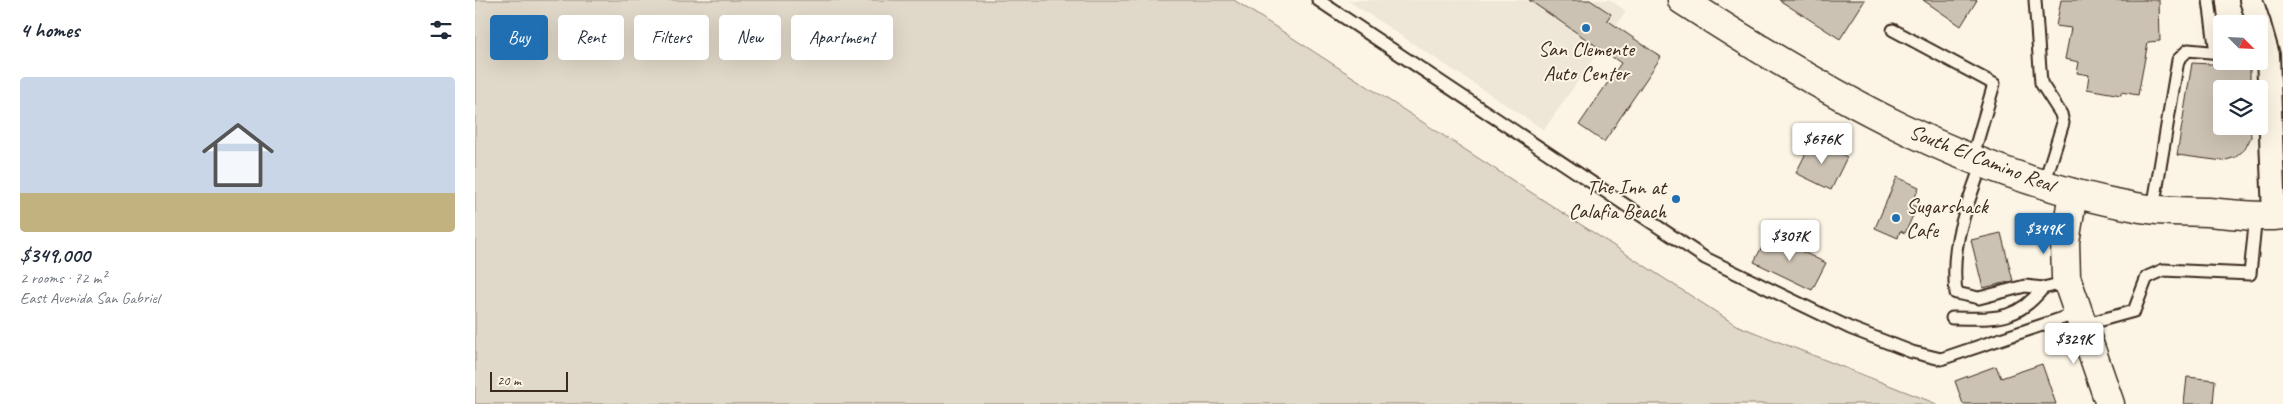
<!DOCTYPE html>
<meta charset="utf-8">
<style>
:root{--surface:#fff;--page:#f6f6f7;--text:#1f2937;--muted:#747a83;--line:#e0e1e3;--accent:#1f6fb2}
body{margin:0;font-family:Caveat,sans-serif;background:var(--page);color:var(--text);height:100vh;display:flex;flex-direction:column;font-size:19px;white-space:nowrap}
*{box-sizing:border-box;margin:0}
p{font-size:16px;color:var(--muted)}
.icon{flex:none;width:28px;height:28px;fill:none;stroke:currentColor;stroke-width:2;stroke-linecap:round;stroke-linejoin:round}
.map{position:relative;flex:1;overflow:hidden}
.drawer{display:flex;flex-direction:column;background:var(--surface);width:475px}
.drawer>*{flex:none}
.guide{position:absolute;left:15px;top:15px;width:475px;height:45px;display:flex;gap:10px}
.needle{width:32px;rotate:114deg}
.controls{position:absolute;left:1738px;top:15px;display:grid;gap:10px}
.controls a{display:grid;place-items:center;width:55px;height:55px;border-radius:5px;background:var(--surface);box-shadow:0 5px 20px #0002;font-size:25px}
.scale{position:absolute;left:15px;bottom:12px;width:78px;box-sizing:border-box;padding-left:5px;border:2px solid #3b2a1e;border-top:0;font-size:14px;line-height:18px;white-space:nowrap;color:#3b2a1e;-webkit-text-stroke:4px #fcf5e5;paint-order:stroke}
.price{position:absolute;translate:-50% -42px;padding:0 11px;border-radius:5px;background:#fff;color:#222;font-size:16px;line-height:32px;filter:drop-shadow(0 1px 2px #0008)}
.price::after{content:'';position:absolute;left:50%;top:30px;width:15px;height:11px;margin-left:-8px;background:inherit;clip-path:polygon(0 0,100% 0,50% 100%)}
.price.on{background:var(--accent);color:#fff}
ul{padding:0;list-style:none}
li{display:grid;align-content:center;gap:10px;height:265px;padding:0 20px}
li+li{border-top:1px solid var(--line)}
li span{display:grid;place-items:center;height:155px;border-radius:5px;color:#555}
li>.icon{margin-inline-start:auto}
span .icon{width:90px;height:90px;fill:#fffc;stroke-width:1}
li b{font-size:21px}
h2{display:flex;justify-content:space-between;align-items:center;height:60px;padding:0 20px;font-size:21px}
.tag{padding:0 18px;border-radius:5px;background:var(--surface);box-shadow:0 5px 20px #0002;font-size:18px;line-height:45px}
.tag.on{background:var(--accent);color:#fff}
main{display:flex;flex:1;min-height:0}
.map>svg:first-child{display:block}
.built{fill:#eee6d6}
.green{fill:#e0d8c8;stroke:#8e8173}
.building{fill:#ccc2b3;stroke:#3b2a1e}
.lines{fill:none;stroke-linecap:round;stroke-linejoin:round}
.service-casing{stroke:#3b2a1e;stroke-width:15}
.minor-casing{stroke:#3b2a1e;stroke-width:26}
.tertiary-casing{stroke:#3b2a1e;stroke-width:31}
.primary-casing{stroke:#3b2a1e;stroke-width:31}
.service{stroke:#fcf5e5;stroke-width:11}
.minor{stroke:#fcf5e5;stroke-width:22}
.tertiary{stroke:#fcf5e5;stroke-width:28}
.primary{stroke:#fcf5e5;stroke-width:28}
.poi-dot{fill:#1f6fb2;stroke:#fcf5e5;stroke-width:2}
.labels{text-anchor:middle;stroke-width:4;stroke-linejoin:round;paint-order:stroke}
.poi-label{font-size:21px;fill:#3b2a1e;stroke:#fcf5e5}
.street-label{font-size:21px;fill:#3b2a1e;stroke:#fcf5e5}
</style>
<main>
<section class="drawer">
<h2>4 homes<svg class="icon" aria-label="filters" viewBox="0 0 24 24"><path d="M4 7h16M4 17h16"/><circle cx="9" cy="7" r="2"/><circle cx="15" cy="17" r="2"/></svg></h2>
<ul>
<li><span style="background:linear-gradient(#c9d6e8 75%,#c2b280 0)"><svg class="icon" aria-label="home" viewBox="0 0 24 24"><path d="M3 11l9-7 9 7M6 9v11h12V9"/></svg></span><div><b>$349,000</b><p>2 rooms · 72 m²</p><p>East Avenida San Gabriel</p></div></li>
</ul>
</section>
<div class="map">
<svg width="1808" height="404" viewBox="0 0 1808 404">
<rect width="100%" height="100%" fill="#fcf5e5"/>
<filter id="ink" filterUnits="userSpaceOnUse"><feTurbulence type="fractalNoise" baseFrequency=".02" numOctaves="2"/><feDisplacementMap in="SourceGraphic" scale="10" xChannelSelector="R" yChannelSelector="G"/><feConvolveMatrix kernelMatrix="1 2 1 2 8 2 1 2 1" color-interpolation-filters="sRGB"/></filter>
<g filter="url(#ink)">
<polygon class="built" points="872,0 1135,0 1151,11 1069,130"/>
<polygon class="green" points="0,0 759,0 1261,325 1462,404 0,404"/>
<g class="building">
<polygon points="1054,0 1115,0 1136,14 1132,20 1186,57 1129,142 1104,125 1146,63"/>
<polygon points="1304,0 1390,0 1365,39"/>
<polygon points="1448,0 1502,0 1486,26"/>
<polygon points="1586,0 1684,0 1685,41 1673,42 1663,95 1646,92 1646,95 1612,89 1614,75 1602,73 1604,62 1590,59 1596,28 1581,26"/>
<polygon points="1717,63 1775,66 1775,89 1746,89 1746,126 1775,126 1776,137 1770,149 1761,157 1748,161 1702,155"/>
<polygon points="1338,139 1372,157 1356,190 1321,173"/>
<polygon points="1422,177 1444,187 1437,205 1442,207 1430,233 1425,231 1423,238 1400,228"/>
<polygon points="1526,233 1538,281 1508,288 1496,240"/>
<polygon points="1293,235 1351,263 1337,290 1279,262"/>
<polygon points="1567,364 1581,404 1488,404 1480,381 1521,366 1526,378"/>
<polygon points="1712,377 1740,380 1738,404 1709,404"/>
</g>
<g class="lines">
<defs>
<g id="service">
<polyline points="843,0 1230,258 1375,328 1437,352 1466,359 1603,313"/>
<polyline points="1560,0 1566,83 1586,114 1588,123 1569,184"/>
<polyline points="1734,0 1741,53"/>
<polyline points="1418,30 1519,84 1497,159"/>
<path d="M1507,163C1491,210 1475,242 1481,293L1504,298L1550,286L1568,288L1593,282"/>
<polyline points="1678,209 1703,60 1713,50 1746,53"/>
<path d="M1477,318C1519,318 1540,323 1568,288"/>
<polyline points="1608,325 1659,311 1672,277 1688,270 1775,274 1781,215"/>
</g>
<g id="minor">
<polyline points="1776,0 1784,24"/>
<polyline points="1784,24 1793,55 1799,216"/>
</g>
<polyline id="tertiary" points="1598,193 1590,242 1591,277 1635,404"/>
<path id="primary" d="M1207,0C1346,90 1496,178 1661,207C1684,212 1709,211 1733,212C1757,214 1783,218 1808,215"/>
</defs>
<use href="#service" class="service-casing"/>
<use href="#minor" class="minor-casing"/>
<use href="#tertiary" class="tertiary-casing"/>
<use href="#primary" class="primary-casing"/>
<use href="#service" class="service"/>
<use href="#minor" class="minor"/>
<use href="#tertiary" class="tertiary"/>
<use href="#primary" class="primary"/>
</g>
</g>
<g class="poi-dot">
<circle cx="1111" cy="28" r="5"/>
<circle cx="1201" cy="199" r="5"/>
<circle cx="1421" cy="218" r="5"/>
</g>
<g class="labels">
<g class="poi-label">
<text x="1111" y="56">San Clemente<tspan x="1111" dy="24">Auto Center</tspan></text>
<text x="1191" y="194" text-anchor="end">The Inn at<tspan x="1191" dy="24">Calafia Beach</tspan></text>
<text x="1431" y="213" text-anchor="start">Sugarshack<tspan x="1431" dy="24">Cafe</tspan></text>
</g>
<g class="street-label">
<text transform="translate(1507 158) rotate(21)" y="7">South El Camino Real</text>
</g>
</g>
</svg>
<div class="controls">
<a><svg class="needle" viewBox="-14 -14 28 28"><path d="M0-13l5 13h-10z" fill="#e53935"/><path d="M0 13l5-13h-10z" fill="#747a83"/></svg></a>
<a><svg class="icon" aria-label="layers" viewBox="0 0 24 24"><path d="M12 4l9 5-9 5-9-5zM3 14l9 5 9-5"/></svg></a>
</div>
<div class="scale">20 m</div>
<b class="price" style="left:1347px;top:165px">$676K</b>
<b class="price on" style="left:1569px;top:255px">$349K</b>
<b class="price" style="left:1315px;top:262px">$307K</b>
<b class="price" style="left:1599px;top:365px">$329K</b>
<div class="guide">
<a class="tag on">Buy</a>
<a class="tag">Rent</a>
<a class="tag">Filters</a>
<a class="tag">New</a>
<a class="tag">Apartment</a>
</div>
</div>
</main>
